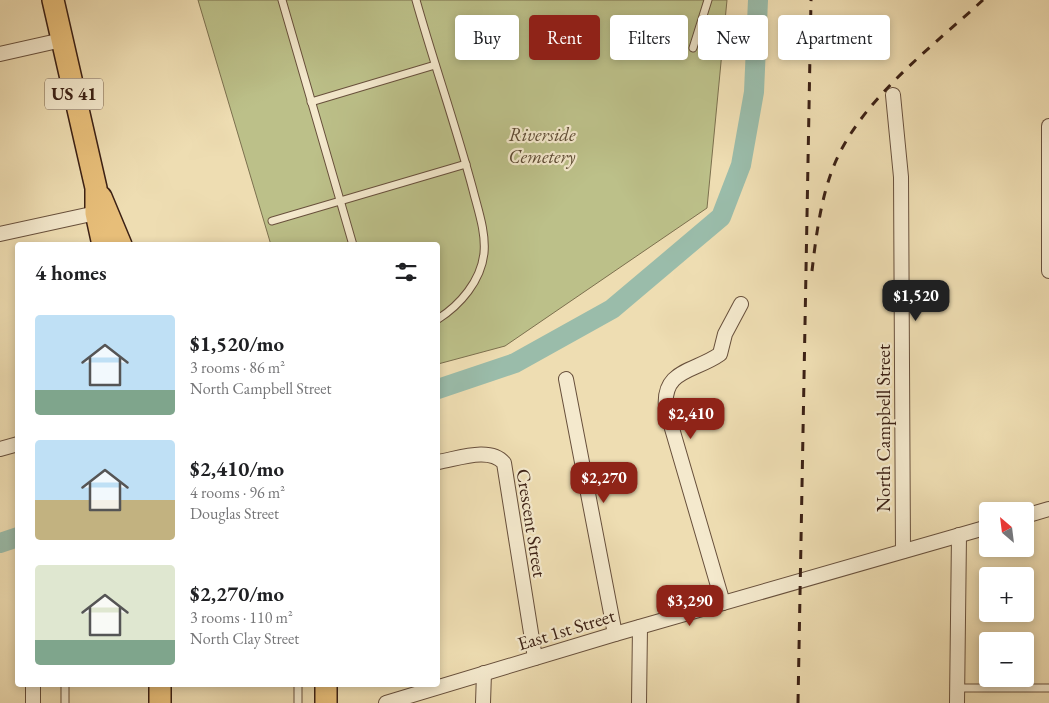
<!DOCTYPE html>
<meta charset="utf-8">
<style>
:root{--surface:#fff;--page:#f2f2f2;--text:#202124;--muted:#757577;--accent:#8f2418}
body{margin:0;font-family:"EB Garamond",serif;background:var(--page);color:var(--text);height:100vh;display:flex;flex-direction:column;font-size:19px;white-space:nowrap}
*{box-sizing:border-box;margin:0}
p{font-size:16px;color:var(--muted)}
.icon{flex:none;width:28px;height:28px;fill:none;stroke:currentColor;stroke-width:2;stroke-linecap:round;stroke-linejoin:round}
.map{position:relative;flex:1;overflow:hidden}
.details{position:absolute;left:15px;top:242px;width:425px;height:445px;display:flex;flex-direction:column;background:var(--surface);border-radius:5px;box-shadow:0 2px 8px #0003}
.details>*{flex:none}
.banner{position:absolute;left:455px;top:15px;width:475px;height:45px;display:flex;gap:10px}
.needle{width:32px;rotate:332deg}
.buttons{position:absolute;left:979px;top:502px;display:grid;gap:10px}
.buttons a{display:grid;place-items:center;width:55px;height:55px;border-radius:5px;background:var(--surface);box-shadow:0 2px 8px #0003;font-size:25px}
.price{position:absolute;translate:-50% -42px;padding:0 11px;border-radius:10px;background:var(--accent);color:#fff;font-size:16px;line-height:32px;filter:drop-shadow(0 1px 2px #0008)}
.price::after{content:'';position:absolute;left:50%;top:30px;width:15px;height:11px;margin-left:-8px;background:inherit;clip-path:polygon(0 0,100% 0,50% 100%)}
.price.selected{background:#222;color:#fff}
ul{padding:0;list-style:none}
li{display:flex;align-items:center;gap:15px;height:125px;padding:0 20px}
li span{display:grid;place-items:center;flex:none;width:140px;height:100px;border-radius:5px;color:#555}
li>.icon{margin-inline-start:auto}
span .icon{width:60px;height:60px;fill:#fffc;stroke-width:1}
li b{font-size:21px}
h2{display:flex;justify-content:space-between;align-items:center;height:60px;padding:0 20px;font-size:21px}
.pill{padding:0 18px;border-radius:5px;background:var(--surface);box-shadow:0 2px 8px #0003;font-size:18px;line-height:45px}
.pill.selected{background:var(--accent);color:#fff}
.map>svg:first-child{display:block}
.green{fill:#bcc089;stroke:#7c704f}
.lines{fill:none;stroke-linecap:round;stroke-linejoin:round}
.river{stroke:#9abcaa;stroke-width:20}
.lane-casing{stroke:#68503c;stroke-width:9}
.street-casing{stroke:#68503c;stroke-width:16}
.primary-casing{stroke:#3c2115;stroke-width:24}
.lane{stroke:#f4e9cd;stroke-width:7}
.street{stroke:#f4e9cd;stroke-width:14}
.primary{stroke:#e7be79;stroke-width:21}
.rail{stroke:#3c2115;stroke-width:3;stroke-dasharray:9 9;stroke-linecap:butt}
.labels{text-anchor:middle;stroke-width:4.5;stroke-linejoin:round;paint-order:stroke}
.shield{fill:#f4e9cd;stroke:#735d4c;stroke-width:1}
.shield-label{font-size:18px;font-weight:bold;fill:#3c2115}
.park-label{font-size:19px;font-style:italic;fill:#5c4932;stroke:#f4e9cd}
.street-label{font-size:19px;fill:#3c2115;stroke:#f4e9cd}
</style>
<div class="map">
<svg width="1049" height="703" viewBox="0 0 1049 703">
<rect width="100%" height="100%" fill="#eeddb2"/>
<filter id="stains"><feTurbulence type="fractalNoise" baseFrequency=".004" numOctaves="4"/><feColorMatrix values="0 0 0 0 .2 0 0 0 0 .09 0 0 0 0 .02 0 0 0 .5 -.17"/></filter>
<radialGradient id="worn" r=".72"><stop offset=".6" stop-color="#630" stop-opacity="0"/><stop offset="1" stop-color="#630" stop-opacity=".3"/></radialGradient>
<polygon class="green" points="198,0 727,0 707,208 505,346 438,364 438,245 271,245"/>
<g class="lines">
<g class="river">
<polyline points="438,389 515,363 612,309 721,217 741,165 754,92 758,0"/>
<polyline points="0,543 18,537"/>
</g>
<defs>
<g id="lane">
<polyline points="282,0 353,245"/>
<path d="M416,0C434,64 456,126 473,190C478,210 486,232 484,253C481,281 460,305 438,319"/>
<polyline points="693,48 708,0"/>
<polyline points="311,102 435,65"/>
<polyline points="272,221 466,164"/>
<polyline points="957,688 1049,688"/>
<polyline points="65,703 65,685"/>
<polyline points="298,703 298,685"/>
</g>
<g id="street">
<polyline points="0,54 62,40"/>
<polyline points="893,95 901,177 903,551"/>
<polyline points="1049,126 1049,271"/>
<polyline points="0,234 96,213"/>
<polyline points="566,379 615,634"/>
<polyline points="0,449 18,444"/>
<path d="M438,462C457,459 490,446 504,463L535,658"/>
<polyline points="1025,516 1049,509"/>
<path d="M723,603L666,408C662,369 695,372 720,354L725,334L741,304"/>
<polyline points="33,703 33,685"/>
<polyline points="386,703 615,634 988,527"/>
<polyline points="483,703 484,673"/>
<polyline points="639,703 640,627"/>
<polyline points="957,703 959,535"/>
</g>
<g id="primary">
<polyline points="53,0 96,188 96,213 103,245"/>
<polyline points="101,197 121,245"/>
<polyline points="160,703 160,685"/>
<polyline points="326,703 326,685"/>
</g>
</defs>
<use href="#lane" class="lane-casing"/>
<use href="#street" class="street-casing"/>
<use href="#primary" class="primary-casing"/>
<use href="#lane" class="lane"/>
<use href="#street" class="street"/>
<use href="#primary" class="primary"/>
<g class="rail">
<path d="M812,271C816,236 821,196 835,163C862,99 933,46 983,0"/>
<polyline points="798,703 811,0"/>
</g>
</g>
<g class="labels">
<rect class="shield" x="45" y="78.5" width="58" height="31" rx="4"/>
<g class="shield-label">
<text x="74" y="100">US 41</text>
</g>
<g class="park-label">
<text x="542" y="141">Riverside<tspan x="542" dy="22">Cemetery</tspan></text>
</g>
<g class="street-label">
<text transform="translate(883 428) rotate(-90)" y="7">North Campbell Street</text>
<text transform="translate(532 523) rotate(81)" y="7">Crescent Street</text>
<text transform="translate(566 629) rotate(-17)" y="7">East 1st Street</text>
</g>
</g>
<rect width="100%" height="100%" filter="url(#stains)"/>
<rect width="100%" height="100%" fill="url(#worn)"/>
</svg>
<div class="buttons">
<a><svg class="needle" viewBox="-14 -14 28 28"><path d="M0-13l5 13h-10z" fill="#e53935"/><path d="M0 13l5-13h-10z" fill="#757577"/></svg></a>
<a>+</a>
<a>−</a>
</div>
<b class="price selected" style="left:916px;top:322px">$1,520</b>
<b class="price" style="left:691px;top:440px">$2,410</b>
<b class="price" style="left:604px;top:504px">$2,270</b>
<b class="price" style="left:690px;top:627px">$3,290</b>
<div class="banner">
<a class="pill">Buy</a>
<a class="pill selected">Rent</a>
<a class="pill">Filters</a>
<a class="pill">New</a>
<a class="pill">Apartment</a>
</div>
<section class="details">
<h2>4 homes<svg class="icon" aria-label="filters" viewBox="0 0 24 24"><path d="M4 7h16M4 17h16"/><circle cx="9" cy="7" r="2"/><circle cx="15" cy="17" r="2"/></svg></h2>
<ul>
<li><span style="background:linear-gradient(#bfe0f5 75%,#7fa58c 0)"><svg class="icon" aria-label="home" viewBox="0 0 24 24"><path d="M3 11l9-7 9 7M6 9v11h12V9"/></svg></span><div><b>$1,520/mo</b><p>3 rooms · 86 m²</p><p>North Campbell Street</p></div></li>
<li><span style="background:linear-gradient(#bfe0f5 60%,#c2b280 0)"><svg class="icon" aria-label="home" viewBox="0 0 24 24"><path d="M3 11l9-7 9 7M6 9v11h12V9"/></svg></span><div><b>$2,410/mo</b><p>4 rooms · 96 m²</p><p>Douglas Street</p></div></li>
<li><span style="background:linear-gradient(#dfe7d0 75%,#7fa58c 0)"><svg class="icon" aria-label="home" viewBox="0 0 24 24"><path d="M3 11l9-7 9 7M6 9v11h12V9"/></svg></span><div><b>$2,270/mo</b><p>3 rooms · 110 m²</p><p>North Clay Street</p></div></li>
</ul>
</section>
</div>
